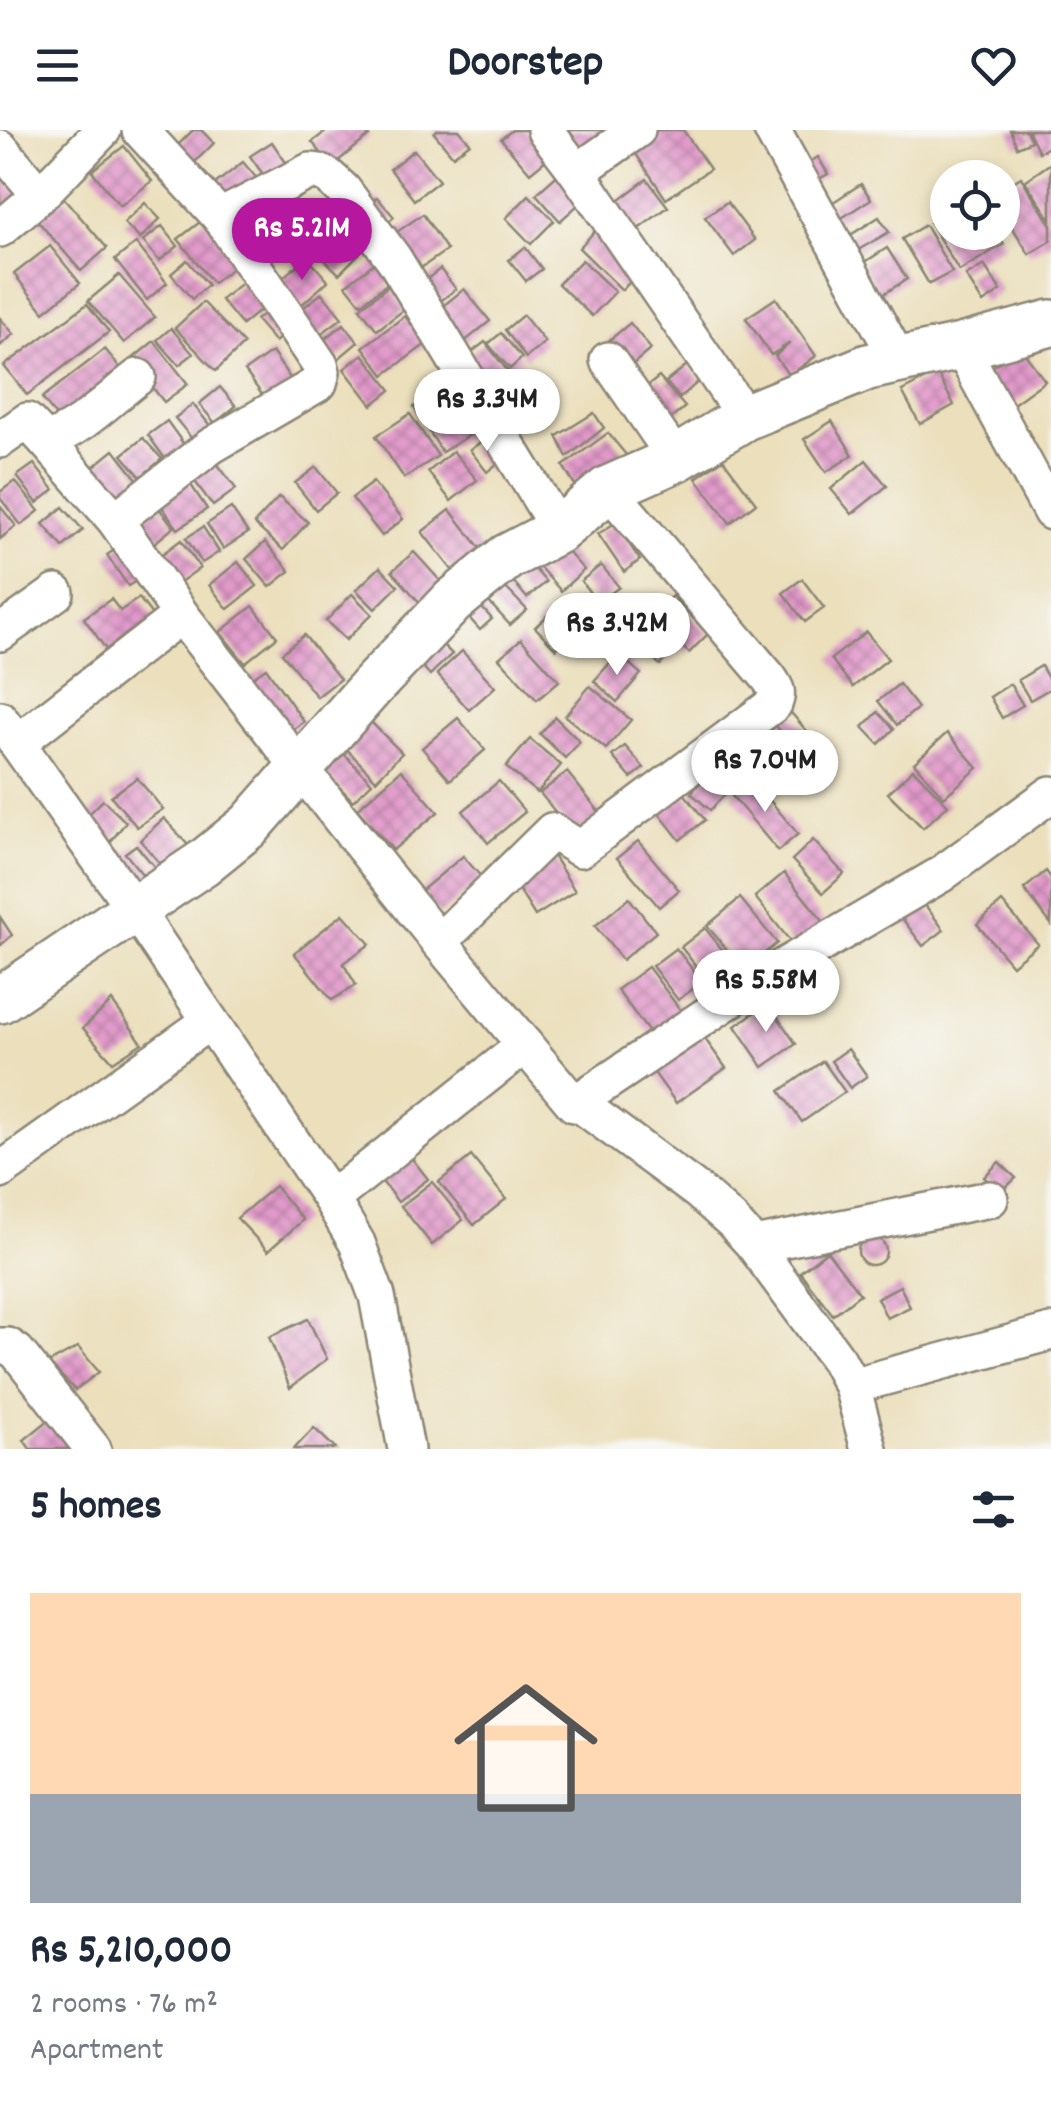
<!DOCTYPE html>
<meta charset="utf-8">
<style>
:root{--surface:#fff;--page:#f2f2f3;--text:#1f2937;--muted:#747a83;--line:#e0e1e3;--accent:#b5179e}
body{margin:0;font-family:Dekko,sans-serif;background:var(--page);color:var(--text);height:100vh;display:flex;flex-direction:column;font-size:38px;white-space:nowrap}
*{box-sizing:border-box;margin:0}
p{font-size:32px;color:var(--muted)}
.icon{flex:none;width:55px;height:55px;fill:none;stroke:currentColor;stroke-width:2;stroke-linecap:round;stroke-linejoin:round}
.map{position:relative;height:1319px;overflow:hidden}
.sheet{display:flex;flex-direction:column;background:var(--surface);flex:1}
.sheet>*{flex:none}
.fabs{position:absolute;left:930px;top:30px;display:grid;gap:20px}
.fabs a{display:grid;place-items:center;width:90px;height:90px;border-radius:50%;background:var(--surface);box-shadow:0 5px 15px #0003;font-size:50px}
.price{position:absolute;translate:-50% -85px;padding:0 22px;border-radius:35px;background:#fff;color:#222;font-size:32px;line-height:65px;filter:drop-shadow(0 2px 5px #0008)}
.price::after{content:'';position:absolute;left:50%;top:60px;width:30px;height:22px;margin-left:-15px;background:inherit;clip-path:polygon(0 0,100% 0,50% 100%)}
.price.current{background:var(--accent);color:#fff}
ul{padding:0;list-style:none}
li{display:grid;align-content:center;gap:20px;height:530px;padding:0 30px}
li+li{border-top:2px solid var(--line)}
li span{display:grid;place-items:center;height:310px;border-radius:0px;color:#555}
li>.icon{margin-inline-start:auto}
span .icon{width:180px;height:180px;fill:#fffc;stroke-width:1}
li b{font-size:42px}
h2{display:flex;justify-content:space-between;align-items:center;height:120px;padding:0 30px;font-size:42px}
header{display:flex;justify-content:space-between;align-items:center;height:130px;padding:0 30px;background:var(--surface);font-size:45px;font-weight:800}
.map>svg:first-child{display:block}
.building{fill:url(#building-cross-hatch)}
.lines{fill:none;stroke-linecap:round;stroke-linejoin:round}
.minor-casing{stroke:#8b8574;stroke-width:40}
.major-casing{stroke:#8b8574;stroke-width:50}
.minor{stroke:#fff;stroke-width:35}
.major{stroke:#fff;stroke-width:45}
</style>
<header><svg class="icon" aria-label="menu" viewBox="0 0 24 24"><path d="M4 6h16M4 12h16M4 18h16"/></svg>Doorstep<svg class="icon" aria-label="heart" viewBox="0 0 24 24"><path d="M12 20l-8-8c-3-5 5-10 8-4 3-6 11-1 8 4z"/></svg></header>
<div class="map">
<svg width="1051" height="1319" viewBox="0 0 1051 1319">
<defs>
<pattern id="building-cross-hatch" width="8" height="8" patternUnits="userSpaceOnUse" patternTransform="scale(2.5)"><rect width="8" height="8" fill="#e29acb"/><path d="M0 0l8 8M0 8l8-8" fill="none" stroke="#b77ea5"/></pattern>
</defs>
<rect width="100%" height="100%" fill="#f6f6f2"/>
<filter id="ink" filterUnits="userSpaceOnUse"><feTurbulence type="fractalNoise" baseFrequency=".01" numOctaves="2"/><feDisplacementMap in="SourceGraphic" scale="20" xChannelSelector="R" yChannelSelector="G"/><feConvolveMatrix kernelMatrix="1 2 1 2 8 2 1 2 1" color-interpolation-filters="sRGB"/></filter>
<filter id="wash" filterUnits="userSpaceOnUse"><feTurbulence type="fractalNoise" baseFrequency=".0048" numOctaves="4" result="noise"/><feDisplacementMap in="SourceGraphic" scale="40" xChannelSelector="R" yChannelSelector="G"/><feGaussianBlur stdDeviation="2.25" result="paint"/><feColorMatrix in="noise" values="0 0 0 0 0 0 0 0 0 0 0 0 0 0 0 0 0 1.4 0 .05"/><feComposite in="paint" operator="in"/></filter>
<g filter="url(#wash)">
<rect width="100%" height="100%" fill="#ebdfbc"/>
<g id="blocks">
<g class="building">
<polygon points="193,0 201,0 214,13 193,34 176,17"/>
<polygon points="328,0 364,0 369,6 332,36 312,12"/>
<polygon points="437,0 459,0 470,13 453,26 434,3"/>
<polygon points="512,0 533,0 553,24 530,43 501,9"/>
<polygon points="566,0 622,0 587,30"/>
<polygon points="645,0 683,0 710,39 666,69 628,12"/>
<polygon points="1010,0 1026,0 1031,11 1017,17"/>
<polygon points="1028,0 1051,0 1051,16 1039,22"/>
<polygon points="272,12 293,43 272,57 250,26"/>
<polygon points="124,16 152,51 120,76 92,41"/>
<polygon points="414,20 439,51 414,70 390,39"/>
<polygon points="818,27 828,44 808,55 807,34"/>
<polygon points="243,32 259,51 226,77 210,58"/>
<polygon points="1051,33 1051,90 1025,51"/>
<polygon points="563,40 587,67 560,91 536,64"/>
<polygon points="0,43 18,65 0,80"/>
<polygon points="1021,47 1051,95 1051,111 1029,124 1006,87 1002,88 1002,59"/>
<polygon points="647,49 668,77 637,100 616,72"/>
<polygon points="861,54 871,69 837,91 827,76"/>
<polygon points="529,65 554,91 531,114 506,88"/>
<polygon points="63,67 107,118 81,141 37,90"/>
<polygon points="377,67 394,87 381,97 364,77"/>
<polygon points="727,72 755,110 734,126 705,87"/>
<polygon points="145,73 160,89 140,109 124,93"/>
<polygon points="272,78 297,107 267,133 242,104"/>
<polygon points="948,83 948,102 997,102 1004,114 959,141 930,93"/>
<polygon points="423,84 447,120 418,140 394,104"/>
<polygon points="879,87 889,102 858,120 849,106"/>
<polygon points="204,89 239,133 213,153 178,109"/>
<polygon points="925,95 952,142 929,154 902,109"/>
<polygon points="162,96 178,116 159,131 143,111"/>
<polygon points="335,99 359,124 339,144 314,119"/>
<polygon points="595,101 638,144 622,160 579,118"/>
<polygon points="136,113 167,153 147,170 115,130"/>
<polygon points="50,116 80,153 44,182 14,144"/>
<polygon points="525,117 542,139 526,151 509,130"/>
<polygon points="887,118 907,149 882,165 862,134"/>
<polygon points="307,127 328,151 297,179 275,154"/>
<polygon points="382,127 397,146 361,174 346,155"/>
<polygon points="187,130 208,155 192,169 171,144"/>
<polygon points="582,130 615,162 592,186 558,154"/>
<polygon points="984,135 1001,161 983,173 966,146"/>
<polygon points="440,139 456,159 438,173 422,153"/>
<polygon points="119,145 155,187 124,213 88,171"/>
<polygon points="245,150 266,175 242,195 221,170"/>
<polygon points="388,156 405,179 377,200 360,178"/>
<polygon points="464,159 490,191 463,213 438,180"/>
<polygon points="322,163 342,188 314,209 295,184"/>
<polygon points="776,168 816,226 789,246 775,226 790,213 771,225 746,188"/>
<polygon points="203,172 244,214 216,241 175,198"/>
<polygon points="87,174 109,202 27,265 4,236"/>
<polygon points="272,177 291,199 275,212 256,190"/>
<polygon points="523,185 545,212 526,228 505,200"/>
<polygon points="405,186 426,214 384,245 363,217"/>
<polygon points="0,188 14,204 0,216"/>
<polygon points="630,193 651,219 627,239 606,213"/>
<polygon points="344,194 358,212 331,235 316,216"/>
<polygon points="171,198 193,224 179,235 157,210"/>
<polygon points="501,203 522,228 510,239 488,214"/>
<polygon points="154,211 188,254 164,272 131,230"/>
<polygon points="485,212 520,257 499,274 464,228"/>
<polygon points="1020,217 1045,251 1009,277 984,243"/>
<polygon points="105,219 128,248 64,297 42,268"/>
<polygon points="272,222 294,254 268,273 245,241"/>
<polygon points="363,224 391,260 372,275 344,239"/>
<polygon points="687,235 700,250 680,268 666,252"/>
<polygon points="937,243 954,275 920,294 902,261"/>
<polygon points="659,247 685,277 666,293 640,262"/>
<polygon points="457,250 486,295 442,322 414,277"/>
<polygon points="220,257 236,276 215,293 199,274"/>
<polygon points="193,274 215,302 198,316 175,288"/>
<polygon points="594,283 604,298 567,327 557,306"/>
<polygon points="410,284 438,326 404,348 376,306"/>
<polygon points="167,291 185,316 166,330 148,305"/>
<polygon points="832,291 853,325 826,342 804,309"/>
<polygon points="608,303 627,326 580,363 563,336"/>
<polygon points="487,307 504,328 487,342 470,320"/>
<polygon points="143,308 162,329 141,347 122,325"/>
<polygon points="114,320 141,354 120,371 93,337"/>
<polygon points="453,321 477,350 451,371 428,342"/>
<polygon points="211,325 236,359 213,376 188,342"/>
<polygon points="723,329 756,373 730,393 696,348"/>
<polygon points="866,330 887,356 852,384 831,359"/>
<polygon points="34,334 54,360 37,373 17,346"/>
<polygon points="316,337 337,363 316,380 295,353"/>
<polygon points="185,346 207,379 178,399 155,367"/>
<polygon points="15,351 39,381 21,395 0,368 0,362"/>
<polygon points="373,352 403,389 382,406 352,368"/>
<polygon points="279,367 308,392 283,420 254,394"/>
<polygon points="151,368 174,397 152,415 129,386"/>
<polygon points="0,376 16,396 0,409"/>
<polygon points="63,377 83,400 63,417 43,394"/>
<polygon points="231,378 248,403 223,419 207,394"/>
<polygon points="450,380 485,424 457,446 422,402"/>
<polygon points="615,393 640,430 624,442 598,404"/>
<polygon points="203,397 219,422 202,433 186,408"/>
<polygon points="129,410 150,442 128,456 107,425"/>
<polygon points="181,410 200,438 173,457 154,430"/>
<polygon points="558,411 584,440 561,461 534,431"/>
<polygon points="265,412 290,441 270,457 246,429"/>
<polygon points="414,422 444,455 422,475 392,441"/>
<polygon points="526,429 546,452 527,468 508,445"/>
<polygon points="238,432 257,456 228,479 209,455"/>
<polygon points="601,435 619,457 598,473 581,451"/>
<polygon points="380,437 398,456 375,479 356,460"/>
<polygon points="802,449 824,478 805,492 783,463"/>
<polygon points="505,457 527,480 510,495 489,472"/>
<polygon points="352,464 372,484 346,510 326,491"/>
<polygon points="672,466 708,504 689,523 652,485"/>
<polygon points="139,468 159,494 112,528 84,488 111,469 120,481"/>
<polygon points="476,471 492,489 480,500 464,482"/>
<polygon points="559,475 579,497 556,519 535,497"/>
<polygon points="253,476 277,507 245,533 220,502"/>
<polygon points="648,489 677,517 660,535 631,507"/>
<polygon points="866,502 888,529 853,557 831,529"/>
<polygon points="304,505 340,549 317,567 282,523"/>
<polygon points="436,508 452,524 430,545 415,528"/>
<polygon points="521,509 559,551 537,570 499,528"/>
<polygon points="462,521 495,557 469,580 437,544"/>
<polygon points="618,524 641,544 617,572 594,551"/>
<polygon points="1041,536 1051,553 1051,558 1030,570 1018,550"/>
<polygon points="266,538 304,592 283,606 245,552"/>
<polygon points="899,554 918,578 897,595 878,571"/>
<polygon points="1010,554 1023,575 1002,588 990,567"/>
<polygon points="590,556 631,590 606,619 565,586"/>
<polygon points="787,578 818,614 802,628 772,591"/>
<polygon points="878,582 894,599 879,614 863,597"/>
<polygon points="366,587 402,623 376,650 340,612"/>
<polygon points="555,587 580,612 565,628 540,604"/>
<polygon points="458,588 485,620 450,650 422,618"/>
<polygon points="766,593 788,623 773,635 750,605"/>
<polygon points="947,603 978,638 944,667 914,633"/>
<polygon points="530,609 561,635 537,663 506,637"/>
<polygon points="625,616 644,638 631,648 612,626"/>
<polygon points="338,618 372,653 353,671 319,636"/>
<polygon points="713,638 733,656 710,680 691,663"/>
<polygon points="913,639 948,675 923,698 888,663"/>
<polygon points="401,640 438,682 393,720 357,679"/>
<polygon points="567,642 601,684 574,705 540,663"/>
<polygon points="137,648 163,679 137,697 111,666"/>
<polygon points="752,649 798,704 778,721 732,666"/>
<polygon points="499,651 525,682 488,713 463,681"/>
<polygon points="683,662 705,690 680,710 658,682"/>
<polygon points="103,670 126,692 107,716 82,691"/>
<polygon points="164,688 195,723 168,743 140,710"/>
<polygon points="813,710 844,744 823,763 792,730"/>
<polygon points="638,711 679,760 659,777 617,728"/>
<polygon points="136,715 164,748 150,754 125,723"/>
<polygon points="552,724 575,761 535,786 512,749"/>
<polygon points="463,726 483,749 440,785 421,761"/>
<polygon points="1046,741 1051,748 1051,794 1024,759"/>
<polygon points="784,743 828,797 798,821 755,767"/>
<polygon points="629,768 656,802 622,830 595,796"/>
<polygon points="740,768 777,813 744,840 707,796"/>
<polygon points="922,771 944,800 923,816 901,787"/>
<polygon points="1002,772 1038,814 1012,835 977,794"/>
<polygon points="343,784 370,814 343,833 356,855 332,870 294,823"/>
<polygon points="0,787 12,805 0,816"/>
<polygon points="705,798 742,845 718,864 681,817"/>
<polygon points="676,818 702,852 678,870 652,836"/>
<polygon points="648,837 685,886 654,909 617,860"/>
<polygon points="112,871 142,913 113,932 83,898"/>
<polygon points="768,873 796,914 763,937 735,896"/>
<polygon points="700,902 726,938 676,973 650,937"/>
<polygon points="848,919 867,946 850,958 831,931"/>
<polygon points="823,931 845,962 802,992 780,961"/>
<polygon points="403,1017 428,1049 398,1072 373,1040"/>
<polygon points="471,1026 506,1069 474,1095 439,1052"/>
<polygon points="999,1032 1016,1048 1000,1063 984,1047"/>
<polygon points="432,1052 463,1090 432,1115 401,1076"/>
<polygon points="275,1056 303,1090 268,1121 237,1088"/>
<circle cx="872" cy="1121" r="14"/>
<polygon points="827,1121 860,1164 833,1185 800,1142"/>
<polygon points="900,1156 910,1177 887,1188 877,1168"/>
<polygon points="308,1189 327,1229 290,1258 269,1207"/>
<polygon points="78,1217 99,1242 75,1260 49,1233"/>
<polygon points="50,1289 75,1319 30,1319 24,1310"/>
<polygon points="314,1298 336,1319 294,1319"/>
</g>
</g>
</g>
<g filter="url(#ink)">
<use href="#blocks" fill-opacity="0" stroke="#8b8574" stroke-width="2.5"/>
<g class="lines">
<defs>
<g id="minor">
<polyline points="545,0 577,42 745,287"/>
<polyline points="772,0 899,231"/>
<polyline points="0,18 40,65"/>
<polyline points="577,42 637,0"/>
<polyline points="220,87 310,41 319,42 329,47 343,60 394,129 559,400"/>
<polyline points="0,99 40,65 103,0"/>
<polyline points="961,217 1051,382"/>
<polyline points="608,230 676,329"/>
<path d="M138,247C109,269 81,299 46,311L115,390L181,485L300,638L439,812L574,974L577,972L699,1062L731,1090L754,1115L838,1230L852,1256L869,1319"/>
<polyline points="0,310 27,291 46,311"/>
<polyline points="115,390 211,316 319,253 322,242 320,235 220,87 140,0"/>
<polyline points="0,503 56,463"/>
<polyline points="0,589 135,780 331,1069 357,1113 377,1166 406,1319"/>
<polyline points="17,613 181,485"/>
<path d="M439,812L552,701L580,719L774,574C779,562 776,558 769,548L608,359"/>
<polyline points="577,972 755,853 940,745 1051,664"/>
<polyline points="0,1041 210,891"/>
<polyline points="331,1069 525,915"/>
<polyline points="754,1115 990,1069"/>
<polyline points="0,1216 8,1216 17,1222 93,1319"/>
<polyline points="852,1256 1051,1202"/>
</g>
<polyline id="major" points="0,870 203,733 250,695 371,557 453,471 507,427 559,400 608,359 676,329 745,287 868,237 961,217 1051,193"/>
</defs>
<use href="#minor" class="minor-casing"/>
<use href="#major" class="major-casing"/>
<use href="#minor" class="minor"/>
<use href="#major" class="major"/>
</g>
</g>
</svg>
<div class="fabs">
<a><svg class="icon" aria-label="locate" viewBox="0 0 24 24"><circle cx="12" cy="12" r="6"/><path d="M12 2v4M12 18v4M2 12h4M18 12h4"/></svg></a>
</div>
<b class="price current" style="left:302px;top:153px">Rs 5.21M</b>
<b class="price" style="left:487px;top:324px">Rs 3.34M</b>
<b class="price" style="left:617px;top:548px">Rs 3.42M</b>
<b class="price" style="left:765px;top:685px">Rs 7.04M</b>
<b class="price" style="left:766px;top:905px">Rs 5.58M</b>
</div>
<section class="sheet">
<h2>5 homes<svg class="icon" aria-label="filters" viewBox="0 0 24 24"><path d="M4 7h16M4 17h16"/><circle cx="9" cy="7" r="2"/><circle cx="15" cy="17" r="2"/></svg></h2>
<ul>
<li><span style="background:linear-gradient(#ffd9b3 65%,#9aa5b1 0)"><svg class="icon" aria-label="home" viewBox="0 0 24 24"><path d="M3 11l9-7 9 7M6 9v11h12V9"/></svg></span><div><b>Rs 5,210,000</b><p>2 rooms · 76 m²</p><p>Apartment</p></div></li>
</ul>
</section>
